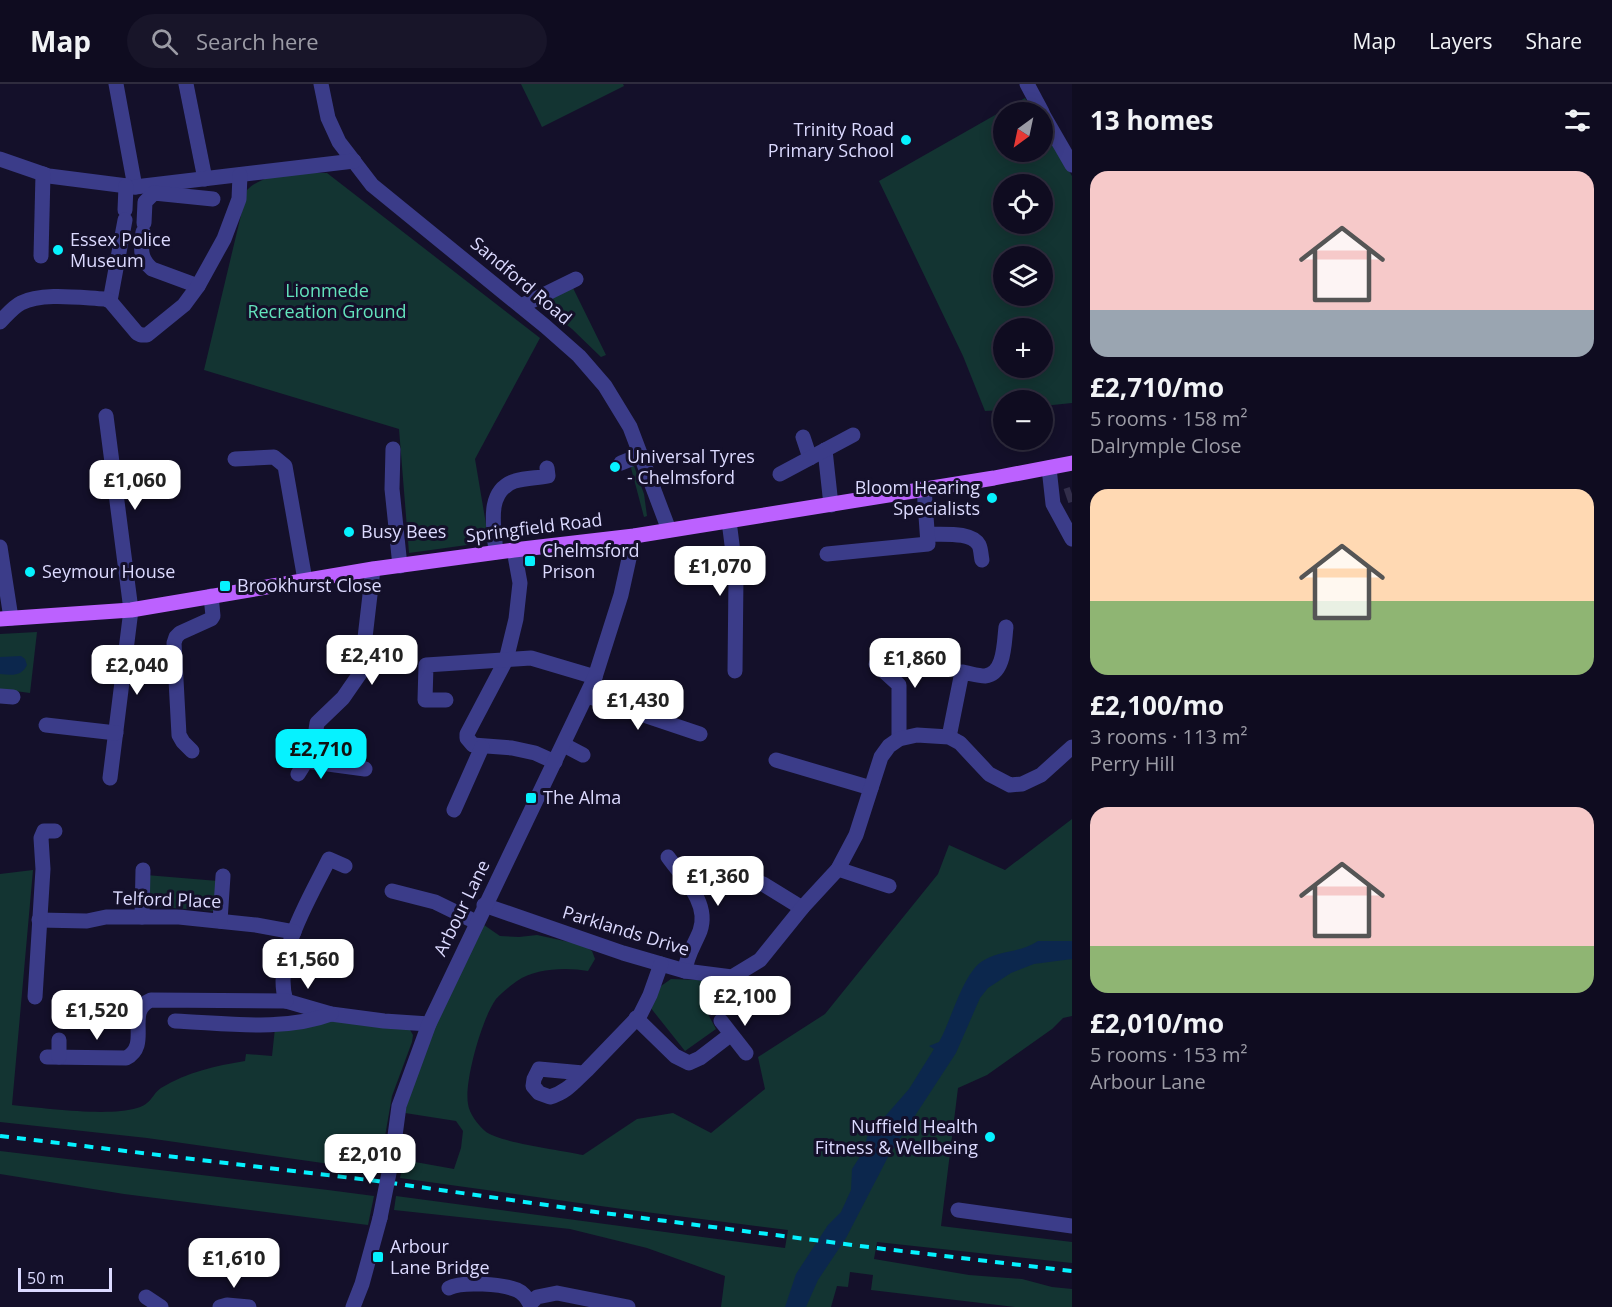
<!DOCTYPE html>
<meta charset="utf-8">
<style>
:root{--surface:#0f0c20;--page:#181529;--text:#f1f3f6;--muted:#9b9ba5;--line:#2f2c3e;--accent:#06f2ff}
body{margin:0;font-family:"Open Sans",sans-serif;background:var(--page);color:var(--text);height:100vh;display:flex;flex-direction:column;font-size:22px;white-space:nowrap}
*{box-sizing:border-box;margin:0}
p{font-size:20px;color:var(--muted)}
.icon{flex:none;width:33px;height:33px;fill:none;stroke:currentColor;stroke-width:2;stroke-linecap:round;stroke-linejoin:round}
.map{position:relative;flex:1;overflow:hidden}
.drawer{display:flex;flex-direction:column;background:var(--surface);width:540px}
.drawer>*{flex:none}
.needle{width:39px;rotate:213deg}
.controls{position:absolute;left:993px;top:18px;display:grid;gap:12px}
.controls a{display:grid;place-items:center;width:60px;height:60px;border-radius:50%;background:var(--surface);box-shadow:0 3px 15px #0003,0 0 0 2px var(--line);font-size:30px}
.scale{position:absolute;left:18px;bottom:15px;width:94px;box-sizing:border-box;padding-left:6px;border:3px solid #dcdaff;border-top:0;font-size:16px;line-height:21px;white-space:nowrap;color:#dcdaff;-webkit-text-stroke:4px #14102a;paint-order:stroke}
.price{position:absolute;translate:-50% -51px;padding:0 14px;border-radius:12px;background:#fff;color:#222;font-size:20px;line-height:39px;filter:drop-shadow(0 2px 3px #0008)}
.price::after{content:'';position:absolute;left:50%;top:36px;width:18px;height:14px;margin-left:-9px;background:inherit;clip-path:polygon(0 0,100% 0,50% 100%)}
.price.current{background:var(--accent);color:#111}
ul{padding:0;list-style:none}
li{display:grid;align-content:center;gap:12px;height:318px;padding:0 18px}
li span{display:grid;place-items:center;height:186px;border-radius:18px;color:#555}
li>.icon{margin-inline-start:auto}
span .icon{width:108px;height:108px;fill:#fffc;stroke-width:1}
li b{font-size:26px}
h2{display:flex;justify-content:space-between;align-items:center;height:72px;padding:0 18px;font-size:26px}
header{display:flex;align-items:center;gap:36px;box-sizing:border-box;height:84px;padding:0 30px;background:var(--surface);border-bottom:2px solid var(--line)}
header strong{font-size:28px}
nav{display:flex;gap:33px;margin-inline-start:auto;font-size:21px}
.search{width:420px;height:54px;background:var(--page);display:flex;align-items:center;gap:15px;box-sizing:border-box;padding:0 21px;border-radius:33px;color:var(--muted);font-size:22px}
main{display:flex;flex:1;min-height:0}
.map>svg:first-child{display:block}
.green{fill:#133432;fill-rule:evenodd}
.water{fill:#0c274d}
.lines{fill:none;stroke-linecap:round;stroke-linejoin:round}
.minor-tunnel{stroke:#322e4a;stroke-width:15;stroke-dasharray:15 8;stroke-linecap:butt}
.minor{stroke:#3b3c89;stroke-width:15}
.major{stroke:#bc61ff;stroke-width:15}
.rail{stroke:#06f2ff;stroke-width:4;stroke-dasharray:9 8;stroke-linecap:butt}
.minor-bridge{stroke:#3b3c89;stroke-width:15}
.poi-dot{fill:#06f2ff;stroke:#14102a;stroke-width:2}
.labels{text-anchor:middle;stroke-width:6;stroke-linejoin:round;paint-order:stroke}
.poi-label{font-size:18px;fill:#dcdaff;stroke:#14102a;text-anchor:start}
.street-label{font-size:18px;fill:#dcdaff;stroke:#14102a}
.park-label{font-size:18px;fill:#63e2bc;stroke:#14102a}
</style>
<header>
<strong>Map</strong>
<div class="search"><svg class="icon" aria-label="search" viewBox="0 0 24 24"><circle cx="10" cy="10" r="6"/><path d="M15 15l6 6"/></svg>Search here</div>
<nav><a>Map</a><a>Layers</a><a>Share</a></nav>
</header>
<main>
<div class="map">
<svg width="1072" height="1223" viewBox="0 0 1072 1223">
<rect width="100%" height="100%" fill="#14102a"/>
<g class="green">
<polygon points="521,0 623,0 624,2 542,43"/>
<path d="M1025,14L1034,28H1004V68H1042L1043,43L1072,92V319L1043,322L1042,316H1004L1003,326L985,327L963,272L879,97ZM1004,100H1042V140H1004ZM1004,172H1042V212H1004ZM1004,244H1042V284H1004Z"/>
<path d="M292,89H327L540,254L475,375L489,458L409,469L399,345L204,286L247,106C259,94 275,92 292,89Z"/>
<polygon points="573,204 606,271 601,273 572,245 540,220"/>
<polygon points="630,380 634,382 644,410 647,432 644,433"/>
<polygon points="37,548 30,609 0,605 0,550"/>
<path d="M1072,735V932L1063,934L1052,945L987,991L958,1004L941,1142L1072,1158V1179L877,1158L874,1175L969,1191L1022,1195L1052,1203L1072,1205V1223H1015L871,1206L873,1191L850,1188L848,1203L837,1202L831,1223H721L725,1192L647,1164L570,1145L394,1126L396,1112L785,1164L788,1146L622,1125L400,1094L404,1076L454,1085L461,1064L463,1047L456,1037L405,1029L407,1019L434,945L484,841L500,852L519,853L537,851L583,861L592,867L595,875L588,887C567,883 535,884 517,897C510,902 501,909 496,915C482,934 464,998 468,1020C469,1029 478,1041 485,1047C499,1059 562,1066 583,1071L637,1035L673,1029L711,1049L765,1005L758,973L825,930L938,790L949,761L1005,786Z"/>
<path d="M33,786L12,1021C44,1024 108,1033 137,1024C152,1020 152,1010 161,1004C187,988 215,982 245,977L246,970L272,972L275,944L337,936L409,944L413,951L412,958L392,1012L379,1087L147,1054L0,1038V790Z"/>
<polygon points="146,791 218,797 216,827 144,822"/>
<polygon points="671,895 723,897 725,912 708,930 716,945 685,967 650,923 661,902"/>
<polygon points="0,1067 328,1106 374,1112 368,1141 124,1110 0,1090"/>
</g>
<g class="water">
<path d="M21,572L25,575L27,581C21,593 12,591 0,590V573Z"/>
<path d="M1038,857H1072V875L1034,880L1011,889L988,904L980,914L956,969L888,1073L846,1154L818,1196L806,1223H785L796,1190L828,1141L841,1128L851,1106L852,1085L864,1066L867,1053L909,1005L934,965L929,962L939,958C951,937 962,892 981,878C998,866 1021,869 1038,857Z"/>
</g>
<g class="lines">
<polyline class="minor-tunnel" points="1066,412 1072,410"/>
<g class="minor">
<polyline points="186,0 205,95"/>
<polyline points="321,0 328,34 339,58 372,101 545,242 579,272 605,302 630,343 669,446"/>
<polyline points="1027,0 1042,28"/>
<polyline points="1042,29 1072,81"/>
<polyline points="0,75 49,92 135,103 116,0"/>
<polyline points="135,103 354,77"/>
<polyline points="125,126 126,102"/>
<polyline points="144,139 145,118 154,109 213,115"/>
<path d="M143,148C141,164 139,174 152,185L198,202"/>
<polyline points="41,172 43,90"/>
<polyline points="110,217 125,136"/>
<polyline points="521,222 576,195"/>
<path d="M0,238C6,232 13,223 21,219C42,208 82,214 105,215L110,217L137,249L141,251H147L184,221L198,202L224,155L239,115L240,91"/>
<polyline points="106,332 131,526 110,694"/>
<polyline points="803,353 810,374"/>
<polyline points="393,365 392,405 400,482"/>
<polyline points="825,366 831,421"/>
<polyline points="235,375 274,373 285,382 305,496"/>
<polyline points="621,379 641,371"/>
<polyline points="1049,384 1053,420 1072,455"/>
<polyline points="780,390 853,351"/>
<polyline points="729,437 736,492 735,587"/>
<path d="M928,450C942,451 971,447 979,461C981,465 981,472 982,476"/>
<polyline points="0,463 11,534"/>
<polyline points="514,466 520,499 516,535 506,576 467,650 467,654 473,661 512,664 535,669 555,678"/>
<path d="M496,468C494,444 485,407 515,397C526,394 538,394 548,392L547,384"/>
<polyline points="827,470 928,460 924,404"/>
<polyline points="876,580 899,601 899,655"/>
<polyline points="0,612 13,613"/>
<polyline points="587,612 700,650"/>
<polyline points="446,616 425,616 426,581 531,574 595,593"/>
<polyline points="46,641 116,649"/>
<path d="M949,653L962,588C969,589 978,592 985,592C1005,590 1004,558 1006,543"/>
<polyline points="564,661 583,671"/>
<polyline points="192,667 183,658 179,651 174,559 176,553 180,549 211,535 213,532 211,512"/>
<polyline points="776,676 871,704"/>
<polyline points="306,677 365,685"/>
<polyline points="298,690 313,666 317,639 343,614 361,588 373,485"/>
<polyline points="454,726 482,663"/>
<path d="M668,773C683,794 710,819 700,847C694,862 687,870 685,887"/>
<path d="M345,782L329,775C310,814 272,874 286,917L331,930L384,937L429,940"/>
<polyline points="719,783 763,800 802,824"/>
<polyline points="838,785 889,802"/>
<polyline points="392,807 435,818 476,838"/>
<polyline points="484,821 623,869 685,887 732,893 760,876 802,824 838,785 856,751 881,673 889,662 899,655 917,651 949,653 960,659 989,690 1010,701 1022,700 1041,691 1072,663"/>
<polyline points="142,833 143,786"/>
<polyline points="39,836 87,837 106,833 179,833 256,841 294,848"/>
<polyline points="220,837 223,792"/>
<polyline points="35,913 43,785 41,754 44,747 55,747"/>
<polyline points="636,934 675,972 689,979 700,974 730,951"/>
<path d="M175,937C226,939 283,948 331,930"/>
<polyline points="721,937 746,969"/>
<path d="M47,973L126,974C152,961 124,927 151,916L286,917"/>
<polyline points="59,973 59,956"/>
<path d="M583,989L539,985L534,995L533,1002L539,1009L550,1013C567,1008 574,998 587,986L640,931L650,911L661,880"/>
<polyline points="392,1074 399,1022 429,940 595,593 621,511 634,452"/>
<polyline points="958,1126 1072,1142"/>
<path d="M449,1204C462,1197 503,1200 517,1206C524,1209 527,1214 530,1220L537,1213L557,1209L628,1223"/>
<polyline points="146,1213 161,1223"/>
<polyline points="220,1223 227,1221 249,1223"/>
<polyline points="353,1223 362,1200 380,1134"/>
</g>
<polyline class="major" points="0,535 131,526 373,485 514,466 634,452 994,394 1072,379"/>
<polyline class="rail" points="0,1052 377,1097 596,1128 876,1164 1072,1187"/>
<polyline class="minor-bridge" points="380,1134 392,1074"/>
</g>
<g class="poi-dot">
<circle cx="906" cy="56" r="6"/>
<circle cx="58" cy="166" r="6"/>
<circle cx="615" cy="383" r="6"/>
<circle cx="992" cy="414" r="6"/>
<circle cx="349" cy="448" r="6"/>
<rect x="524" y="471" width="12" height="12" rx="3"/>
<circle cx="30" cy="488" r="6"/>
<rect x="219" y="496" width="12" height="12" rx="3"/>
<rect x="525" y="708" width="12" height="12" rx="3"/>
<circle cx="990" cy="1053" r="6"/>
<rect x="372" y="1167" width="12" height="12" rx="3"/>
</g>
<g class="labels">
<g class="poi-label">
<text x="894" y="52" text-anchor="end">Trinity Road<tspan x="894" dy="21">Primary School</tspan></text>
<text x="70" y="162">Essex Police<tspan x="70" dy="21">Museum</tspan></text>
<text x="627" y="379">Universal Tyres<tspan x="627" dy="21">- Chelmsford</tspan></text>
<text x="980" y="410" text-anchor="end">Bloom Hearing<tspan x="980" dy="21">Specialists</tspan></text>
<text x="361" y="454">Busy Bees</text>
<text x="542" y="473">Chelmsford<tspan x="542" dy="21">Prison</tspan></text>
<text x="42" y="494">Seymour House</text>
<text x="237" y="508">Brookhurst Close</text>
<text x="543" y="720">The Alma</text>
<text x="978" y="1049" text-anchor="end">Nuffield Health<tspan x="978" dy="21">Fitness &amp; Wellbeing</tspan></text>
<text x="390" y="1169">Arbour<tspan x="390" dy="21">Lane Bridge</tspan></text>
</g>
<g class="street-label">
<text transform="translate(521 197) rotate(40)" y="6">Sandford Road</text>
<text transform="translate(534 444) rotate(-7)" y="6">Springfield Road</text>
<text transform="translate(167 816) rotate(2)" y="6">Telford Place</text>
<text transform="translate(462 824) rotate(-64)" y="6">Arbour Lane</text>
<text transform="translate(626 847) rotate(17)" y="6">Parklands Drive</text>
</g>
<g class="park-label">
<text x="327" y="213">Lionmede<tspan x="327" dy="21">Recreation Ground</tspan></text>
</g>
</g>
</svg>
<div class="controls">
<a><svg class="needle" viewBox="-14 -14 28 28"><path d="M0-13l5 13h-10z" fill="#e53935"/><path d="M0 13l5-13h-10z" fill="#9b9ba5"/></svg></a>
<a><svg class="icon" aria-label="locate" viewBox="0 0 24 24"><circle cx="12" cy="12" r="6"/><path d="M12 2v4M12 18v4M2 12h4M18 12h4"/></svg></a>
<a><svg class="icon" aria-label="layers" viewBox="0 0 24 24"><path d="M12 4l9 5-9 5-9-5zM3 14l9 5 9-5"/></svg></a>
<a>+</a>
<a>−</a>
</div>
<div class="scale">50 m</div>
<b class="price" style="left:135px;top:427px">£1,060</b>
<b class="price" style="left:720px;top:513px">£1,070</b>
<b class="price" style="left:372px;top:602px">£2,410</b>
<b class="price" style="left:915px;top:605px">£1,860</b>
<b class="price" style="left:137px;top:612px">£2,040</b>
<b class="price" style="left:638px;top:647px">£1,430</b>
<b class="price current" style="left:321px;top:696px">£2,710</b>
<b class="price" style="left:718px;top:823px">£1,360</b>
<b class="price" style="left:308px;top:906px">£1,560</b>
<b class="price" style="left:745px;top:943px">£2,100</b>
<b class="price" style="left:97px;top:957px">£1,520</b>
<b class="price" style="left:370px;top:1101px">£2,010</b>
<b class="price" style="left:234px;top:1205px">£1,610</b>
</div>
<section class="drawer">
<h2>13 homes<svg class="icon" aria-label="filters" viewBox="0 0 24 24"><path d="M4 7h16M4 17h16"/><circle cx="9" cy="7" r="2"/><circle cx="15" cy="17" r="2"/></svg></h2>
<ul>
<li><span style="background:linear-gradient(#f6c9c9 75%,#9aa5b1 0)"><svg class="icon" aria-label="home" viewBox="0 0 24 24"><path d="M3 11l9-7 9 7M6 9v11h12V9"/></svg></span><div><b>£2,710/mo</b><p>5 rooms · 158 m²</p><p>Dalrymple Close</p></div></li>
<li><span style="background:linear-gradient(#ffd9b3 60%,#8fb573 0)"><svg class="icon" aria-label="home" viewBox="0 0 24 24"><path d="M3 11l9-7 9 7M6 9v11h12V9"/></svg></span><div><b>£2,100/mo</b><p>3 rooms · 113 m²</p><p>Perry Hill</p></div></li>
<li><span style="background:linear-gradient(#f6c9c9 75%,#8fb573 0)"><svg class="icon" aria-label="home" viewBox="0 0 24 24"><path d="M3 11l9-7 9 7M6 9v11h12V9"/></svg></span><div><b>£2,010/mo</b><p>5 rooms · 153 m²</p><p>Arbour Lane</p></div></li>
</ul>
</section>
</main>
